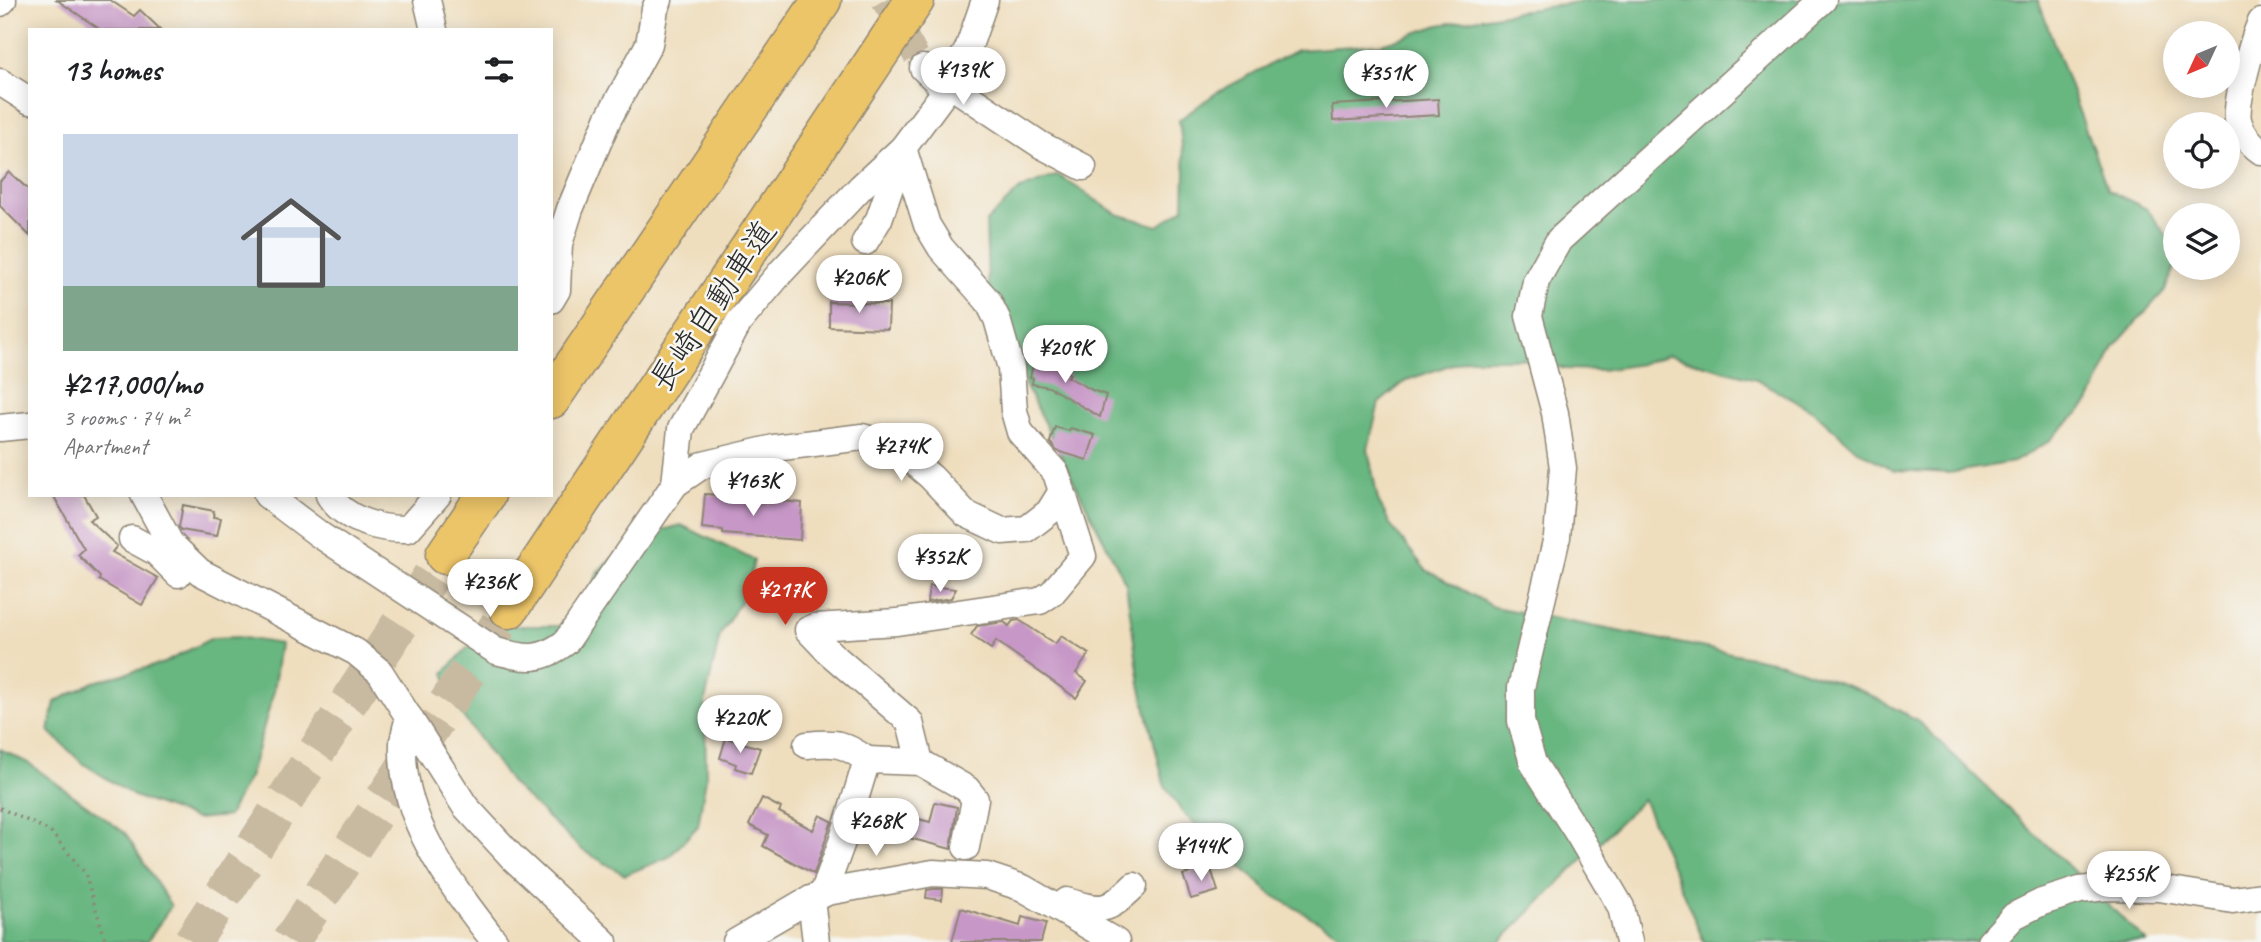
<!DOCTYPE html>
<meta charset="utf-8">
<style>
:root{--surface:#fff;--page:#f6f6f6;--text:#202124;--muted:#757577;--accent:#c8321e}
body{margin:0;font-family:Caveat,"Klee One",sans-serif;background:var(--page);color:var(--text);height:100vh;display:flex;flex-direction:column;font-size:26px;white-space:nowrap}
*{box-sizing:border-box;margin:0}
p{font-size:23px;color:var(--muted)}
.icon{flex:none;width:38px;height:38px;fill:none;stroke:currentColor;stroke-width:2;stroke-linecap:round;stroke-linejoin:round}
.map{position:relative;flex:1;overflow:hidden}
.details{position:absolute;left:28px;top:28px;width:525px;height:469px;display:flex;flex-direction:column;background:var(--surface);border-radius:0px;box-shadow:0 4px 18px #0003}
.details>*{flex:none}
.needle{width:46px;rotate:226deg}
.buttons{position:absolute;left:2163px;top:21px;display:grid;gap:14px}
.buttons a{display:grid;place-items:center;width:77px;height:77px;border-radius:50%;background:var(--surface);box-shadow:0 4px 18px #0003;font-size:35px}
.price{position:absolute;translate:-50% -60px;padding:0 16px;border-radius:24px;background:#fff;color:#222;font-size:23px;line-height:46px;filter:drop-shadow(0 2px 4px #0008)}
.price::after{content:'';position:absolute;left:50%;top:42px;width:21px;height:16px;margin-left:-10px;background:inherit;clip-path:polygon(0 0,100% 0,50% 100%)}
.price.current{background:var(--accent);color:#fff}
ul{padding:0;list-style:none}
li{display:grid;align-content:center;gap:14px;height:371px;padding:0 35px}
li span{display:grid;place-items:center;height:217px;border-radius:0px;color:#555}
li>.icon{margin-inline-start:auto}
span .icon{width:126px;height:126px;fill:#fffc;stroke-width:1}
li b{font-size:30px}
h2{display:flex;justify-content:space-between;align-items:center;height:84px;padding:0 35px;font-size:30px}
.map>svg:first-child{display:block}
.forest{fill:#68b680;stroke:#4a7056;stroke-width:2}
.building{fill:#c798c7}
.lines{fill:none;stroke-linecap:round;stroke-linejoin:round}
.minor-tunnel{stroke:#c8baa1;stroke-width:26;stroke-dasharray:26 13;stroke-linecap:butt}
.highway-tunnel{stroke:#c8baa1;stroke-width:38;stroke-dasharray:38 19;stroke-linecap:butt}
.minor-casing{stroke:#8d8474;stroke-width:29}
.highway-casing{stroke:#8d8474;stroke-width:41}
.path{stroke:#8d8474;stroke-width:3.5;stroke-dasharray:2 5;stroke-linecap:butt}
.minor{stroke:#fff;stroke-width:26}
.highway{stroke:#edc569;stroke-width:38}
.labels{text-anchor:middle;stroke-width:5;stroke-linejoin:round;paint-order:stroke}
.street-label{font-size:33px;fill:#2b2b2b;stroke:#f6f6f2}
</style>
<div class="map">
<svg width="2261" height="942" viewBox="0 0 2261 942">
<rect width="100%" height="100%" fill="#f6f6f2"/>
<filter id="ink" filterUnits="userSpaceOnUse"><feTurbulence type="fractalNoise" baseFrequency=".0143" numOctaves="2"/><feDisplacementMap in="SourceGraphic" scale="14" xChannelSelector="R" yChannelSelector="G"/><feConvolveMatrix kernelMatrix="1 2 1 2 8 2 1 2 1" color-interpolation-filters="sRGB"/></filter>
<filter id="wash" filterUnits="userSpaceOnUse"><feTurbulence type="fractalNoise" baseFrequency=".00686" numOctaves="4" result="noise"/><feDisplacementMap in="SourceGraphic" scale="28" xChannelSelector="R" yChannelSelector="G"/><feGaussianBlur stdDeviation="1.57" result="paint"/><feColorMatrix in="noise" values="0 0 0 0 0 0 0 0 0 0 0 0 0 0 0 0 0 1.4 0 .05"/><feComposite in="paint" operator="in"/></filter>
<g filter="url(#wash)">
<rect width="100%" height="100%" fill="#efdebe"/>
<g class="forest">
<polygon points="1589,0 2038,0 2108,190 2147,209 2170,240 2175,254 2175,265 2165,290 2114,347 2089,403 2048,442 2014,462 1949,473 1893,470 1857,450 1813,411 1756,379 1668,355 1641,364 1602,370 1566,369 1523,359 1467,359 1407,380 1379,403 1368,449 1378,500 1391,526 1426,570 1494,607 1782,663 1862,691 1917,720 2147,942 1704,942 1643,799 1500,942 1354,942 1271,894 1182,812 1164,784 1140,684 1126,584 1026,387 988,285 986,222 1020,189 1058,175 1117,214 1158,226 1184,208 1185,171 1179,120 1216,93 1297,50 1382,44 1439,25"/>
<polygon points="681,525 754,560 748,589 720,635 705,701 706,778 698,826 669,857 625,875 581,849 511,783 457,708 444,673 466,649 505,626 573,626 585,604 598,571 637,537"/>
<polygon points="238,637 281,644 274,691 250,775 228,816 196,819 134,796 81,762 49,731 55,702 94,682 164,663 212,638"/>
<polygon points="0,749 30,764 125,833 171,906 147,942 0,942"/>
</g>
<g id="blocks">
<g class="building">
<polygon points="57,0 110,0 134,16 140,10 161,30 101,30"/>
<polygon points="1438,99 1439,115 1333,121 1332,105"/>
<polygon points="9,172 30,191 30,236 0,206 0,181"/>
<polygon points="829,302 889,304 888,329 829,327"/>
<polygon points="1036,353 1052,356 1050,362 1070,374 1068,377 1092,390 1106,395 1100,417 1049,387 1032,384 1033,378 1030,377"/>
<polygon points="1055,427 1069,431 1070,428 1095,435 1087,460 1057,451 1050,442"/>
<polygon points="705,494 730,496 730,499 771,503 771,500 802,503 800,540 723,534 723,530 702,528"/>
<polygon points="53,495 84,495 96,516 89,520 117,546 112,552 158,578 142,605 99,580 100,577 78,555 84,549"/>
<polygon points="183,505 214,511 213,517 221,518 217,536 181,530 179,527"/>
<polygon points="929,586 956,589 951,598 927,602"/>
<polygon points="1019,620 1055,644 1061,636 1089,654 1076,673 1087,681 1076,698 996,641 991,649 971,635 977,626 1004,622 1009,626 1013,621"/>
<polygon points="726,738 760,748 751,773 735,768 736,764 720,758"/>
<polygon points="762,798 781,808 779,812 813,830 820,815 832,821 814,874 763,846 768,835 749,825"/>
<polygon points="935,802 957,807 951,849 871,828 878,803 904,810 903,815 930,822"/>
<polygon points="1210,866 1218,891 1191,899 1183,875"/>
<polygon points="934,889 943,889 942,900 926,898 927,890"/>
<polygon points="961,908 1020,926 1022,917 1046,923 1041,942 952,942"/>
</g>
</g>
</g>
<g filter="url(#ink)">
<use href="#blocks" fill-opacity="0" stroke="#8d8474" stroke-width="2"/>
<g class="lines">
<polyline class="minor-tunnel" points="884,0 923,68"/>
<g class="highway-tunnel">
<polyline points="192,942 445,555"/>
<polyline points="290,942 509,609"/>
</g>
<defs>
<g id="minor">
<polyline points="427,0 434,30"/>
<polyline points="0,3 3,0"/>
<path d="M2261,22C2253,39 2235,103 2238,120C2241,133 2251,144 2261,151"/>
<polyline points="0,82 30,101"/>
<polyline points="949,84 1041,145 1083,167"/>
<polyline points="946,90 968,49 985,0"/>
<polyline points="865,242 879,219 903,150"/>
<polyline points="551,300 557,290 559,244 570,209 608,119 649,44 655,9 659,0"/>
<polyline points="0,428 30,425"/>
<polyline points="675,484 681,429 739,322 782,271 861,187 903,148 946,90 923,68"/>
<polyline points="144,495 170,543 200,572 356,652 380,672 465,806 513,858 604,942"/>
<path d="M267,495L320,535L496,651C527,659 540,662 566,642L675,484L703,465L774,448L862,437L896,447L931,477L966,514L1002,531L1027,529L1049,512L1062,491"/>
<path d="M329,495C344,520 380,530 408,529L438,495"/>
<polyline points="132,539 156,552 178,574"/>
<path d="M409,717C407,725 404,734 403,743C400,820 451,885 495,942"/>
<path d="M807,745C836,742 843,743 867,760"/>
<polyline points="920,762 967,789 975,799 966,847"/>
<polyline points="823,894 842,842 867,760 920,762 910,722 830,653 808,630 815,627 897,622 1040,601 1052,593 1083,556 1056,473 1020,432 1014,411 1011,368 997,319 988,301 941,248 927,225 903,148"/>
<polyline points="811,899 816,942"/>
<path d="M1063,905L1067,901C1103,912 1107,912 1134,886"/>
<polyline points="736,942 801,904 827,892 933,873 987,876 1023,888 1116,942"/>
<polyline points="1629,942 1621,907 1579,835 1533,763 1521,721 1521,688 1557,537 1563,468 1555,413 1529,316 1536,281 1559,240 1823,0"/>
<polyline points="1990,942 2014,916 2042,902 2080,890 2106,887 2159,888 2233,900 2261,896"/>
</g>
<g id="highway">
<polyline points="551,399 822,0"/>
<polyline points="445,555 486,495"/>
<polyline points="509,609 915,0"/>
</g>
</defs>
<use href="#minor" class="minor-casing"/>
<use href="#highway" class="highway-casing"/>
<polyline class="path" points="0,808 50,831 85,873 106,942"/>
<use href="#minor" class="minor"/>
<use href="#highway" class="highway"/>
</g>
</g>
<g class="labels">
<g class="street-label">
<text transform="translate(712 305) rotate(-56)" y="12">長崎自動車道</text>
</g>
</g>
</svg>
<div class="buttons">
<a><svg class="needle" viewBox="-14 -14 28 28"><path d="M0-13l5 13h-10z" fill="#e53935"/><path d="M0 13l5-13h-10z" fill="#757577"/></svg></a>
<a><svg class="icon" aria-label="locate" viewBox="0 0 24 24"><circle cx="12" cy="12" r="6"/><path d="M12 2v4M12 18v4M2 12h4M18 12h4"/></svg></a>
<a><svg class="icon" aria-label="layers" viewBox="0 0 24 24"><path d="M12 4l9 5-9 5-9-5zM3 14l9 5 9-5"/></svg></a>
</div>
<b class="price" style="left:963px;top:107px">¥139K</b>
<b class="price" style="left:1386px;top:110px">¥351K</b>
<b class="price" style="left:859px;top:315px">¥206K</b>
<b class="price" style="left:1065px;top:385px">¥209K</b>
<b class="price" style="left:901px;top:483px">¥274K</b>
<b class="price" style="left:753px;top:518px">¥163K</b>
<b class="price" style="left:940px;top:594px">¥352K</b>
<b class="price" style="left:490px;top:619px">¥236K</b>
<b class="price current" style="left:785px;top:627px">¥217K</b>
<b class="price" style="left:740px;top:755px">¥220K</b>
<b class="price" style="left:876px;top:858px">¥268K</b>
<b class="price" style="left:1201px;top:883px">¥144K</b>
<b class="price" style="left:2129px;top:911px">¥255K</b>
<section class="details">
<h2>13 homes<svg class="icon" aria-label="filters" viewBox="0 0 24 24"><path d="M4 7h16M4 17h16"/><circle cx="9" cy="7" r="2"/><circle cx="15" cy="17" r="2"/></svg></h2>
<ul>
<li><span style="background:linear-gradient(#c9d6e8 70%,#7fa58c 0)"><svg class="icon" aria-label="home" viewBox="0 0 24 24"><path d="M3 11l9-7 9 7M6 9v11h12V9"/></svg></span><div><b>¥217,000/mo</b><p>3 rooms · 74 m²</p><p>Apartment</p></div></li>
</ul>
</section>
</div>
